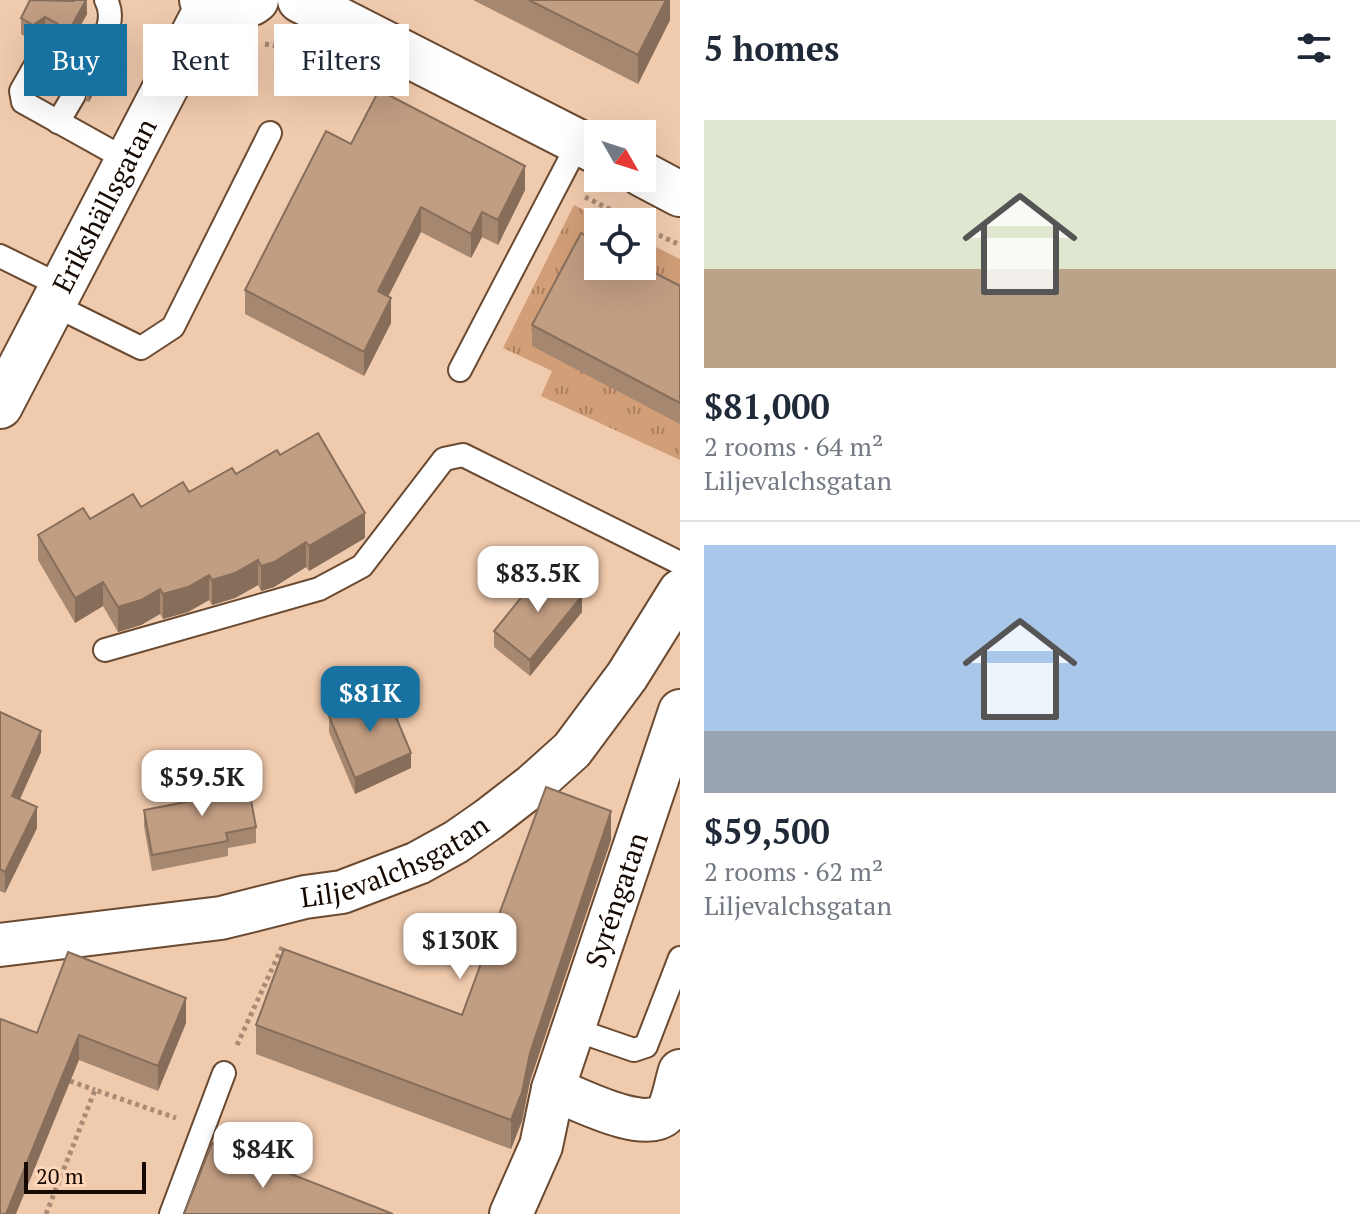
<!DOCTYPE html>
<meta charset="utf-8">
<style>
:root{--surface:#fff;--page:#f2f2f3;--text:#1f2937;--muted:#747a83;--line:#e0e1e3;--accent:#1872a1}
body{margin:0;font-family:"PT Serif",serif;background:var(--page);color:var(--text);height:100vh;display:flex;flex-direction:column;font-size:30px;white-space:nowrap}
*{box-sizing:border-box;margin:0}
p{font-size:26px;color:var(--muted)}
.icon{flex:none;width:44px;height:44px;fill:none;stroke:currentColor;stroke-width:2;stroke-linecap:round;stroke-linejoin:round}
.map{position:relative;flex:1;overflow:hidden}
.details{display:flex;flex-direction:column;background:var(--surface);width:680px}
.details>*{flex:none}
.banner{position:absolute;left:24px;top:24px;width:536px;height:72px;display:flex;gap:16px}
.needle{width:52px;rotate:129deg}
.buttons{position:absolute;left:584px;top:120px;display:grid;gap:16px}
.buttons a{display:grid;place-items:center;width:72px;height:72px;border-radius:0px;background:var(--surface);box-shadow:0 8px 32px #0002;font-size:40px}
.scale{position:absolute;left:24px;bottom:20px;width:122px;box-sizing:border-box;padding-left:8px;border:4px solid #160902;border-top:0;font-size:22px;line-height:28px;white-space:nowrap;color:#160902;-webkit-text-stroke:6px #fed7ba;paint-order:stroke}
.price{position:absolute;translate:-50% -68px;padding:0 18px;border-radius:16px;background:#fff;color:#222;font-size:26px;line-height:52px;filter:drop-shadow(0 2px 4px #0008)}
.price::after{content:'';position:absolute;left:50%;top:48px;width:24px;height:18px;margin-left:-12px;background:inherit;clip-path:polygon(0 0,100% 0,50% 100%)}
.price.current{background:var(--accent);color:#fff}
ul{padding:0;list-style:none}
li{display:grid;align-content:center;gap:16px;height:424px;padding:0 24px}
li+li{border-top:2px solid var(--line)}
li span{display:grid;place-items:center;height:248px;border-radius:0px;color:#555}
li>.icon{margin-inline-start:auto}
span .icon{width:144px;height:144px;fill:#fffc;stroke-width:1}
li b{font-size:34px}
h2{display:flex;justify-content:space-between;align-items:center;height:96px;padding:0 24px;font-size:34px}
.pill{padding:0 28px;border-radius:0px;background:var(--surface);box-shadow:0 8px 32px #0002;font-size:28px;line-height:72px}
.pill.current{background:var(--accent);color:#fff}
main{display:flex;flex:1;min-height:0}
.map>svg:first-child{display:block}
.grass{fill:url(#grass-tufts)}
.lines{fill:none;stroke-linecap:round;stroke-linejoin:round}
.service-casing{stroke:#6a4a31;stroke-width:26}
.minor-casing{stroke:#6a4a31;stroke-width:46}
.tertiary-casing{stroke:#6a4a31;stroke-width:48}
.path{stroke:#a88a75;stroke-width:5;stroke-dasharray:4 4;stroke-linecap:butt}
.service{stroke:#fff;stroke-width:22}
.minor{stroke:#fff;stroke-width:42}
.tertiary{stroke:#fff;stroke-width:44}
.wall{fill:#a68770}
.shaded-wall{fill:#876e5b}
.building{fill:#c19d82;stroke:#876e5b;stroke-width:2}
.labels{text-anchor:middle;stroke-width:7;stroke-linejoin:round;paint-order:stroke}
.street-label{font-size:28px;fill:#160902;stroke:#fed7ba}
</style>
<main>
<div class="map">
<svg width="680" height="1214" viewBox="0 0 680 1214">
<defs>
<pattern id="grass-tufts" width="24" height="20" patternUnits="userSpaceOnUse" patternTransform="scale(2)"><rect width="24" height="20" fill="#d19e77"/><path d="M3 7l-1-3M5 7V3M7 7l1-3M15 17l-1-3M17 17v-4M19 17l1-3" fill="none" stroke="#a97f5f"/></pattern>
</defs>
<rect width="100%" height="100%" fill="#f0caad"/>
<polygon class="grass" points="574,205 607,222 598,222 598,266 642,266 642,240 680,259 680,460 541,396 552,371 503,348"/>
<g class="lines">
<defs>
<g id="service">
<polyline points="46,47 21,91 23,102 127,160"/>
<path d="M96,53C105,36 116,19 106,0"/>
<polyline points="58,122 74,95"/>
<polyline points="0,256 61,286"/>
<polyline points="52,304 141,348 173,327 270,133"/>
<polyline points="460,370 579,142"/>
<polyline points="105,650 319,589 362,566 444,459 463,455 680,563"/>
<polyline points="573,1029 634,1050 646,1046 680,958"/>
<polyline points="171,1214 224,1073"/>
</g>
<g id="minor">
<path id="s1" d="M0,945L221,918L305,897L342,892L418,863L456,842L489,819L533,785L572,750L627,676L680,591"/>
<path d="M553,1089C576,1098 646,1135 666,1113C673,1104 676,1083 680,1071"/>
<path id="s2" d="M511,1214L541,1146L553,1089L680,711"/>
</g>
<g id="tertiary">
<polyline points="202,0 225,8 252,3 256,0"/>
<polyline points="300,0 598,152"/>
<polyline points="642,174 680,194"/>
<path id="s3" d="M0,406L209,4"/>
</g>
</defs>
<use href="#service" class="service-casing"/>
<use href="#minor" class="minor-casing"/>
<use href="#tertiary" class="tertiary-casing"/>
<g class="path">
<polyline points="265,44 292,49 384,96"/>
<polyline points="230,62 252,49"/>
<polyline points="585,197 623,216"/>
<polyline points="659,235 680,245"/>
<polyline points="237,1045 283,945"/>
<polyline points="70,1081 95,1090"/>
<polyline points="46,1214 95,1090 176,1118"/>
</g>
<use href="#service" class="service"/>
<use href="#minor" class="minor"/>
<use href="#tertiary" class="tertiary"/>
</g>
<g class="wall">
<polygon points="87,0 87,14 79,28 85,45 111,61 89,102 86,101 86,89 80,83 68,82 62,88 47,80 47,64 58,42 58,39 45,33 33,41 21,34 21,18 74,1"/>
<polygon points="473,0 670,0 670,20 638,84"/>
<polygon points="351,144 525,190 498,245 482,237 471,258 421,232 388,297 391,323 364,376 245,314 245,290"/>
<polygon points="680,286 680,424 532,346 532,325"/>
<polygon points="280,455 365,538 309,571 306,567 274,587 261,591 258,585 235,598 212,605 209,600 188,612 163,619 160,614 141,625 118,632 103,606 75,623 38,560 38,535 189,492 236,474"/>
<polygon points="582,612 530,676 494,647 494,631"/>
<polygon points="0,712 41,752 19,800 37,828 5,893 0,891"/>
<polygon points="329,716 411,768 355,794 329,732"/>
<polygon points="209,781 256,827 256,843 228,848 228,856 152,871 144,826 144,810 209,798"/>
<polygon points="611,840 530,1081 522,1121 511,1149 256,1054 256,1025 462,1015"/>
<polygon points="186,1023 158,1091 79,1060 37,1033"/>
</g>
<g class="shaded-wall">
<polygon points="86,0 87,14 72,41 72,25"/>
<polygon points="666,0 670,0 670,20 638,84 638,55"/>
<polygon points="45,17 45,33 33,41 33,25"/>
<polygon points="111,45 111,61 89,102 89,87"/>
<polygon points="68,67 68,82 62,88 62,72"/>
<polygon points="525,166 525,190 498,245 498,220"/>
<polygon points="421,207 421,232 378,316 378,291"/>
<polygon points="482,212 482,237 471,258 471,234"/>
<polygon points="391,298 391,323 364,376 364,352"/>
<polygon points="365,513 365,538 309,571 309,546"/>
<polygon points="306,542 306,567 274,587 261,591 261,566"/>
<polygon points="258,560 258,585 235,598 212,605 212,580"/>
<polygon points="209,575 209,600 188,612 163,619 163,594"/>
<polygon points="103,582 103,606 75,623 75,598"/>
<polygon points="160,589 160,614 141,625 118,632 118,607"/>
<polygon points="582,596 582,612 530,676 530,660"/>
<polygon points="41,731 41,752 12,817 12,796"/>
<polygon points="411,753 411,768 355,794 355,778"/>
<polygon points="37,807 37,828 5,893 5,872"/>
<polygon points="611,811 611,840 530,1081 522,1121 511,1149 511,1120 530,1053"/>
<polygon points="186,998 186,1023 158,1091 158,1066"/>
<polygon points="79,1035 79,1060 16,1214 6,1214"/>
</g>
<g class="building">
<polygon points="30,0 74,1 75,0 86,0 72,25 84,31 85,45 96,51 108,44 111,45 89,87 86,85 86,73 80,67 68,67 62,72 47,64 60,39 58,24 45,17 33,25 21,18"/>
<polygon points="529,0 666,0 638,55"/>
<polygon points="379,90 525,166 498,220 482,212 471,234 421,207 378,291 391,298 364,352 245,290 326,131 351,144"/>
<polygon points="581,233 598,242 598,266 642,266 680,286 680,403 532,325"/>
<polygon points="318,433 365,513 309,546 306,542 274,562 261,566 258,560 235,573 212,580 209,575 188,587 163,594 160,589 141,600 118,607 103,582 75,598 38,535 83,508 90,519 133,494 141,507 183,482 189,492 232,468 236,474 277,450 280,455"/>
<polygon points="546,567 582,596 530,660 494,631"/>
<polygon points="385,691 411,753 355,778 329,716"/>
<polygon points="0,712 41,731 12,796 37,807 5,872 0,869"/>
<polygon points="246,774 256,827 226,833 228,841 152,855 144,810 212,797 209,781"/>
<polygon points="546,787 611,811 530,1053 522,1092 511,1120 256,1025 284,949 462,1015"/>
<polygon points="68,952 186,998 158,1066 79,1035 6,1214 0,1214 0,1023 1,1019 37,1033"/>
<polygon points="212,1143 393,1214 184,1214"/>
</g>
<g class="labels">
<g class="street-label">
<text dy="10" stroke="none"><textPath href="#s3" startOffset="226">Erikshällsgatan</textPath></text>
<text dy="10" stroke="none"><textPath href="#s1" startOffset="406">Liljevalchsgatan</textPath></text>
<text dy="10" stroke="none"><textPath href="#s2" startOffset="332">Syréngatan</textPath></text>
</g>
</g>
</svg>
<div class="buttons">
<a><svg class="needle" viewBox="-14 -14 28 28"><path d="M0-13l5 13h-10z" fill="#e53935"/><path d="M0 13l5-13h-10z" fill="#747a83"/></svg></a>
<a><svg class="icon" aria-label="locate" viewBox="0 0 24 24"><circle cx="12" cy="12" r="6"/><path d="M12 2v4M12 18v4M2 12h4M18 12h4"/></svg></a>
</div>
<div class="scale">20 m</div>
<b class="price" style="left:538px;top:614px">$83.5K</b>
<b class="price current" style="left:370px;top:734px">$81K</b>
<b class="price" style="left:202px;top:818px">$59.5K</b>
<b class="price" style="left:460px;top:981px">$130K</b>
<b class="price" style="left:263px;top:1190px">$84K</b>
<div class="banner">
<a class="pill current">Buy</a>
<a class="pill">Rent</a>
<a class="pill">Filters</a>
</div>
</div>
<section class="details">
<h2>5 homes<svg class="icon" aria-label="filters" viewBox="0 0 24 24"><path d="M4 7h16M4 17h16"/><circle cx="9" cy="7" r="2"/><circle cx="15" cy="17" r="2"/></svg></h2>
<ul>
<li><span style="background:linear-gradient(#dfe7d0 60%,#b9a48a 0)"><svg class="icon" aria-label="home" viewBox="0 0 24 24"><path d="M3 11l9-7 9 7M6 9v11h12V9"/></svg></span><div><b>$81,000</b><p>2 rooms · 64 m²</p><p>Liljevalchsgatan</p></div></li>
<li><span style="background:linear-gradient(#a9c7e8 75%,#9aa5b1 0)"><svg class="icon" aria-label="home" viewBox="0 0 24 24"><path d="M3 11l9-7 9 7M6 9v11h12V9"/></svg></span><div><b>$59,500</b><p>2 rooms · 62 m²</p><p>Liljevalchsgatan</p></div></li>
</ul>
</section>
</main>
